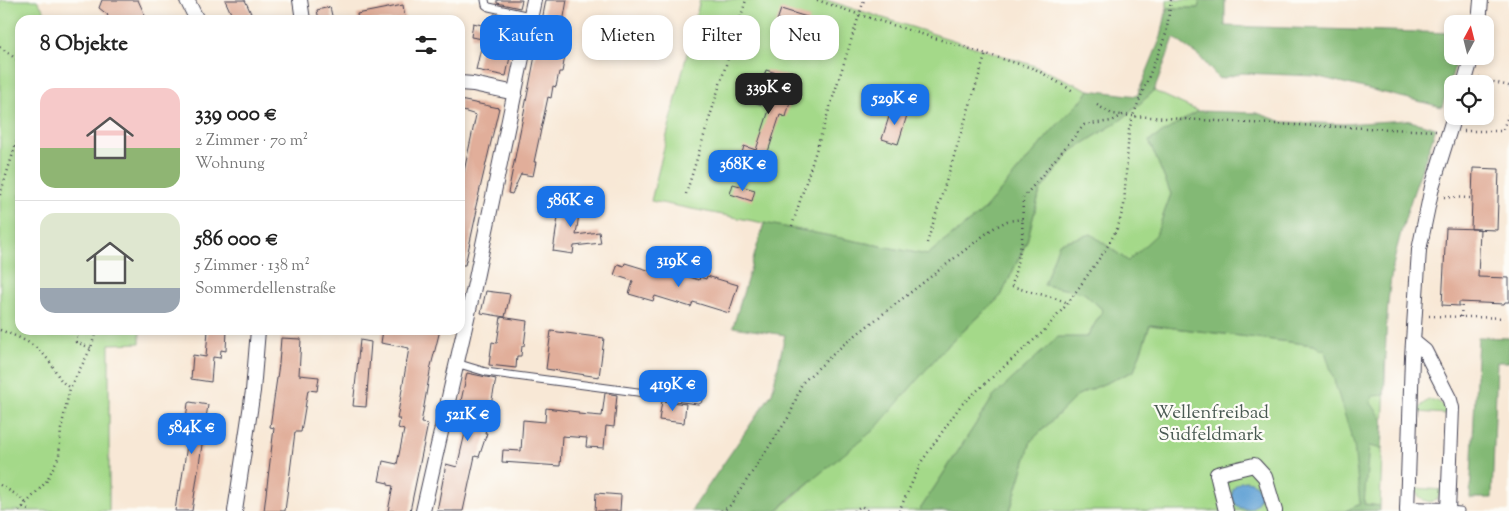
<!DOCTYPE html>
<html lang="de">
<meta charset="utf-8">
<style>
:root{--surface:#fff;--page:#f6f6f6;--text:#222;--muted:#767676;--line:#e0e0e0;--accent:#1a73e8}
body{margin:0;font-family:"Sorts Mill Goudy",serif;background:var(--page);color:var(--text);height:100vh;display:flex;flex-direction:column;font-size:19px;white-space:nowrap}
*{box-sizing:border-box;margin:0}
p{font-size:16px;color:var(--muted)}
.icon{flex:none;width:28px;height:28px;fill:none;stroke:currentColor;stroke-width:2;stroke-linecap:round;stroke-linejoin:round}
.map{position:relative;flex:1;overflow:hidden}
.side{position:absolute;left:15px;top:15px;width:450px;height:320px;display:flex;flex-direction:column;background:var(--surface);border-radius:15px;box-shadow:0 2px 8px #0003}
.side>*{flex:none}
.top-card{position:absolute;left:480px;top:15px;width:475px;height:45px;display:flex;gap:10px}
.needle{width:32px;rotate:7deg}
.controls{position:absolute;left:1444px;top:15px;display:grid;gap:10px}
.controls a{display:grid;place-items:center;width:50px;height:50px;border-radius:10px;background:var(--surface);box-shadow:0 2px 8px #0003;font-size:25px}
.price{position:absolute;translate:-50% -42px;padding:0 11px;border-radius:10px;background:var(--accent);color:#fff;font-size:16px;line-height:32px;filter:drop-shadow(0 1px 2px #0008)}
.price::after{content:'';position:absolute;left:50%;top:30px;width:15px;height:11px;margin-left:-8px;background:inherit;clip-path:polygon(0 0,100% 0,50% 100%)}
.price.current{background:#222;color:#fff}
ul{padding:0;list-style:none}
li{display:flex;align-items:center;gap:15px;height:125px;padding:0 25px}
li+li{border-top:1px solid var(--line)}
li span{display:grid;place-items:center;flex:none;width:140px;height:100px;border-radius:15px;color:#555}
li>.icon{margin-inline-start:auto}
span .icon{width:60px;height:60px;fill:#fffc;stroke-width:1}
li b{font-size:21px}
h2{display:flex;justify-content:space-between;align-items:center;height:60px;padding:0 25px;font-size:21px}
.pill{padding:0 18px;border-radius:15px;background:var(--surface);box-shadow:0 2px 8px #0003;font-size:18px;line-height:45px}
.pill.current{background:var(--accent);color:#fff}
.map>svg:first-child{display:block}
.green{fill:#a4d989;stroke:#637e62}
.forest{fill:#83b975;stroke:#526e58}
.water{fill:#63a3d5;stroke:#426288}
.building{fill:#e1ae9a}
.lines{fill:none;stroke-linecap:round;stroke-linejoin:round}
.lane-casing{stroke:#424052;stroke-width:9}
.street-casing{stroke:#424052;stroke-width:16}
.path{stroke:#424052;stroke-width:2.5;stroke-dasharray:1 4;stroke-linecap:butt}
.lane{stroke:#fff;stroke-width:7}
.street{stroke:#fff;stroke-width:14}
.labels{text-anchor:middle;stroke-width:4.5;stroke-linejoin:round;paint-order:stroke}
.park-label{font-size:19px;fill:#495952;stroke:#fdfcf7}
</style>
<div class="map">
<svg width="1509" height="511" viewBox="0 0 1509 511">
<rect width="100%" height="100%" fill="#fdfcf7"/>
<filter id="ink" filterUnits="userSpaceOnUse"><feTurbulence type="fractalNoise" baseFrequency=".02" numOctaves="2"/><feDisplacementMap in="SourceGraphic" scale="10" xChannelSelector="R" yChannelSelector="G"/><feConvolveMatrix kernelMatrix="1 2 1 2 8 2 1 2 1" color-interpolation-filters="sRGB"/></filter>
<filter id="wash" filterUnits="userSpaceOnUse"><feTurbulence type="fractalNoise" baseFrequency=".0096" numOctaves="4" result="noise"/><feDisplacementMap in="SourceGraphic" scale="20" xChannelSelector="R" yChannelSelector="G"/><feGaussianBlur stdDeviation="1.12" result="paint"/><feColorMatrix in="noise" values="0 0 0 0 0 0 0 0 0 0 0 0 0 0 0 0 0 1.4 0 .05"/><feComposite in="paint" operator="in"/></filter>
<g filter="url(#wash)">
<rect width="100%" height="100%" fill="#f8e8d6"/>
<g class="green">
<polygon points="0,0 37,0 50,20 20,20 20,330 140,330 140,343 109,344 109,511 0,511"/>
<polygon points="700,0 826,0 1032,65 1089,90 1084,98 1058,124 983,211 927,255 651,201"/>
<polygon points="1167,0 1200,0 1199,8 1167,8"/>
<polygon points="1154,91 1198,111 1150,141 1171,194 1156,236 1128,261 1091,234 1045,285 1084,293 1103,310 1087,337 994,396 919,511 777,511 828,466 944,349 1001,296 1027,241 1040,191 1071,151 1121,120"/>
<polygon points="1150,325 1314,345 1323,350 1324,347 1386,354 1380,506 1364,504 1364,511 1010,511 1031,441 1078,395 1134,371"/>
<path d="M1428,400C1438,399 1444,404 1446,414L1418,412L1422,405Z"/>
<polygon points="1415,488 1442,490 1437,500 1429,502 1419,498"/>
</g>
<g class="forest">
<polygon points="1200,0 1225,0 1225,26 1452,33 1452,56 1458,56 1442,107 1315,76 1242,73 1219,79 1200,57 1174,38 1154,91 1121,120 1071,151 1040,191 1027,241 1001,296 944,349 875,429 791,497 777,511 691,511 772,393 785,335 733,327 764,223 927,255 983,211 1058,124 1084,98 1089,90 1137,96 1161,37 1167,8 1198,8"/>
<path d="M1198,111L1257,113L1283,122L1343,124L1406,120L1436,128C1421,173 1402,219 1393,266C1385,308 1386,352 1384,395L1372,396L1371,403L1383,420L1382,449L1369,446L1364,504L1380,506V511H1345L1360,504L1354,445L1324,348L1323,351L1314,345L1150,325L1134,371L1078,395L1031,441L1010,511H919L994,396L1058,337H1087L1103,310L1084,293L1044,285L1059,243L1091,234L1128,261L1156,235L1171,194L1149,141Z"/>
<polygon points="1478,337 1509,338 1509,362 1497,362 1492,498 1470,498"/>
</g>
<circle class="water" cx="1246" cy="495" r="14"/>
<g id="blocks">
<g class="building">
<polygon points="102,0 138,0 147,20 105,20 108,15 99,8"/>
<polygon points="225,0 245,0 254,20 234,20"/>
<polygon points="497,0 522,0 520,8 497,3"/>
<polygon points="546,0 567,0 559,45 567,46 562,72 559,72 556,87 553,86 551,98 548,97 534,162 536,162 533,176 521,174 512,194 508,193"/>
<polygon points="403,5 405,18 394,20 358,20 357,14"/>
<polygon points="330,7 333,20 319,20 317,10"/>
<polygon points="781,9 810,18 798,54 773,46 778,32 774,30"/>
<polygon points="494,14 518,19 506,76 476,70 483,39 471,37 473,23 491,27"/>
<polygon points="766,70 790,77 782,100 790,102 786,117 780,115 763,167 740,160 744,146 756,150 770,107 756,103"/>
<polygon points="460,100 499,108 475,210 477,210 465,265 460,265 460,190 476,115 460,110"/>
<polygon points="892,107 908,112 898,144 882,139"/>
<polygon points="1473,168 1499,169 1497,230 1471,229"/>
<polygon points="733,184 755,190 752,201 730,194"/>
<polygon points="561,197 581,200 576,235 599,232 601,243 574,246 573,254 553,251"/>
<polygon points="1446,228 1480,229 1478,277 1509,278 1509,302 1505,302 1504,304 1459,302 1459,306 1442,305"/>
<polygon points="625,263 661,274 663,269 699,280 700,277 706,279 707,276 738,285 729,313 693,302 691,307 655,296 653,301 629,294 633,281 614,275 618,264 624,266"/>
<polygon points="486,291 510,294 505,317 481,313"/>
<polygon points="501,317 527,321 524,346 522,346 521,356 517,356 516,368 489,365 492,342 497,343"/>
<polygon points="208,330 227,330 226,351 221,350 220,358 213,357 211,382 191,379 193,355 206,357"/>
<polygon points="383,330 440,330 431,366 421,423 428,424 410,511 388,511 393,486 388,485 388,483 379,481 383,461 397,464 404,430 398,428 400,419 397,419 409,348 381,343"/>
<polygon points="551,331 604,338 599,377 546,369"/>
<polygon points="281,338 301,339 299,375 319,377 317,391 308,390 301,432 295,432 285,511 264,511 274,428 270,427 279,364"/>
<polygon points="360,340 371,342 366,407 353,406"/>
<polygon points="467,373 496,379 487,425 485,433 487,433 479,457 475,456 463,511 437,511 446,464 457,467 470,412 459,410"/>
<polygon points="605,393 617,395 614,427 606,426 604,448 586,447 587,438 562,436 560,466 502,462 503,450 521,451 523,420 545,422 546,408 578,412 578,414 602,416"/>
<polygon points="662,401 686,404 684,423 659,420"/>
<polygon points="190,402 208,405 192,511 175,511 178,490 180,491 189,432 184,431 184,419 186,419 188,403"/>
<polygon points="596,493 621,495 620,511 595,511"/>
</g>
</g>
</g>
<g filter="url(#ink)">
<use href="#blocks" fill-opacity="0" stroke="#424052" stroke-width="1"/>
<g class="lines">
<defs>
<g id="lane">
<polyline points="485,0 486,5 489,7 530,16"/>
<polyline points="456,363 486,372 698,400"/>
<polyline points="1448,510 1460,511"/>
</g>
<g id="street">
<polyline points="187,0 197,20"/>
<polyline points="300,0 303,20"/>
<polyline points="1479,24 1481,0"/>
<polyline points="460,83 473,84 515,93"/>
<polyline points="1464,84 1472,56"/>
<polyline points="1414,342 1425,351 1450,400 1452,408 1448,511"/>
<polyline points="1407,509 1448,510"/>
<polyline points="235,511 253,391 258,330"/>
<polyline points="423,511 475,283 534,0"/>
<polyline points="1226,511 1217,474 1254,465 1265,477 1275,511"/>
<polyline points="1407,511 1412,357 1419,250 1432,187 1454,116"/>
</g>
</defs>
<use href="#lane" class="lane-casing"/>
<use href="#street" class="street-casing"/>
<g class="path">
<polyline points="817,0 860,15 1035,69 1073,91"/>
<polyline points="1171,0 1166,34 1133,116 1251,123 1436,131"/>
<polyline points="0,47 20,62"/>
<polyline points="1479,78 1509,86"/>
<polyline points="1097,105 1112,114 1123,115"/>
<polyline points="1464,131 1502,131 1509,114"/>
<polyline points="686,194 746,0"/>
<polyline points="0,195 20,131"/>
<polyline points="1444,197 1472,198"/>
<polyline points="792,226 864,0"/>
<polyline points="927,243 986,53"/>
<polyline points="1429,316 1509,318"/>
<polyline points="1461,317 1462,302"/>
<path d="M0,330C19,337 37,344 49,361C58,373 57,379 70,388"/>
<polyline points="74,330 79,333 76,342 91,348"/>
<polyline points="0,485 17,495 26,503"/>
<polyline points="23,507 30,511"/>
<polyline points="19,511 46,482 59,456 61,429 70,388 91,348 96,330"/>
<polyline points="721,511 729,507 790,415 802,383 843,345 992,229 1007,221 1023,219"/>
<polyline points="854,511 861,506 869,511"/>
<path d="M899,511L922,461L961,405L1043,332L1068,303L1106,249L1118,227L1124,205L1129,130L1133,116L1123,115L1112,121L1084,125L1023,198L1022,240L1012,286C1030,293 1050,295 1068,303"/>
</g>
<use href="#lane" class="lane"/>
<use href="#street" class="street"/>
</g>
</g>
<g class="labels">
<g class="park-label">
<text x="1211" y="418">Wellenfreibad<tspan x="1211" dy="22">Südfeldmark</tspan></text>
</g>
</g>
</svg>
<div class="controls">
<a><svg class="needle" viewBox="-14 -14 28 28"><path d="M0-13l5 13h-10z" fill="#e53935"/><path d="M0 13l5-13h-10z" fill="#767676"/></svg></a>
<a><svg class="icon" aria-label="locate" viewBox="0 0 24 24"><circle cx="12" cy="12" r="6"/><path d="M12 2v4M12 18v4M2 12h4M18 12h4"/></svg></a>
</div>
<b class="price current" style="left:769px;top:115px">339K €</b>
<b class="price" style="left:895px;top:126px">529K €</b>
<b class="price" style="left:743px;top:192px">368K €</b>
<b class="price" style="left:571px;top:228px">586K €</b>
<b class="price" style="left:679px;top:288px">319K €</b>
<b class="price" style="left:673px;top:412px">419K €</b>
<b class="price" style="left:468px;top:442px">521K €</b>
<b class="price" style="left:192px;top:455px">584K €</b>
<div class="top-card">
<a class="pill current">Kaufen</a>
<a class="pill">Mieten</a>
<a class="pill">Filter</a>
<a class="pill">Neu</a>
</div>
<section class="side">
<h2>8 Objekte<svg class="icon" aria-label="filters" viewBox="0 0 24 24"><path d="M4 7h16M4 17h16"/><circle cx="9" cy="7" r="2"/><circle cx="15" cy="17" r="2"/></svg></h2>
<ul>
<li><span style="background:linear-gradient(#f6c9c9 60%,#8fb573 0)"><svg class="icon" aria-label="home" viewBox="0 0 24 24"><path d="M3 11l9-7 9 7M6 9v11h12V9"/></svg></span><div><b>339 000 €</b><p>2 Zimmer · 70 m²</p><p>Wohnung</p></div></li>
<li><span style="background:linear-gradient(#dfe7d0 75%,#9aa5b1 0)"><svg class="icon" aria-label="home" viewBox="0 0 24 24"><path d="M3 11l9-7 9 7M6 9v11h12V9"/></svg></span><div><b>586 000 €</b><p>5 Zimmer · 138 m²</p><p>Sommerdellenstraße</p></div></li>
</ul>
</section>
</div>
